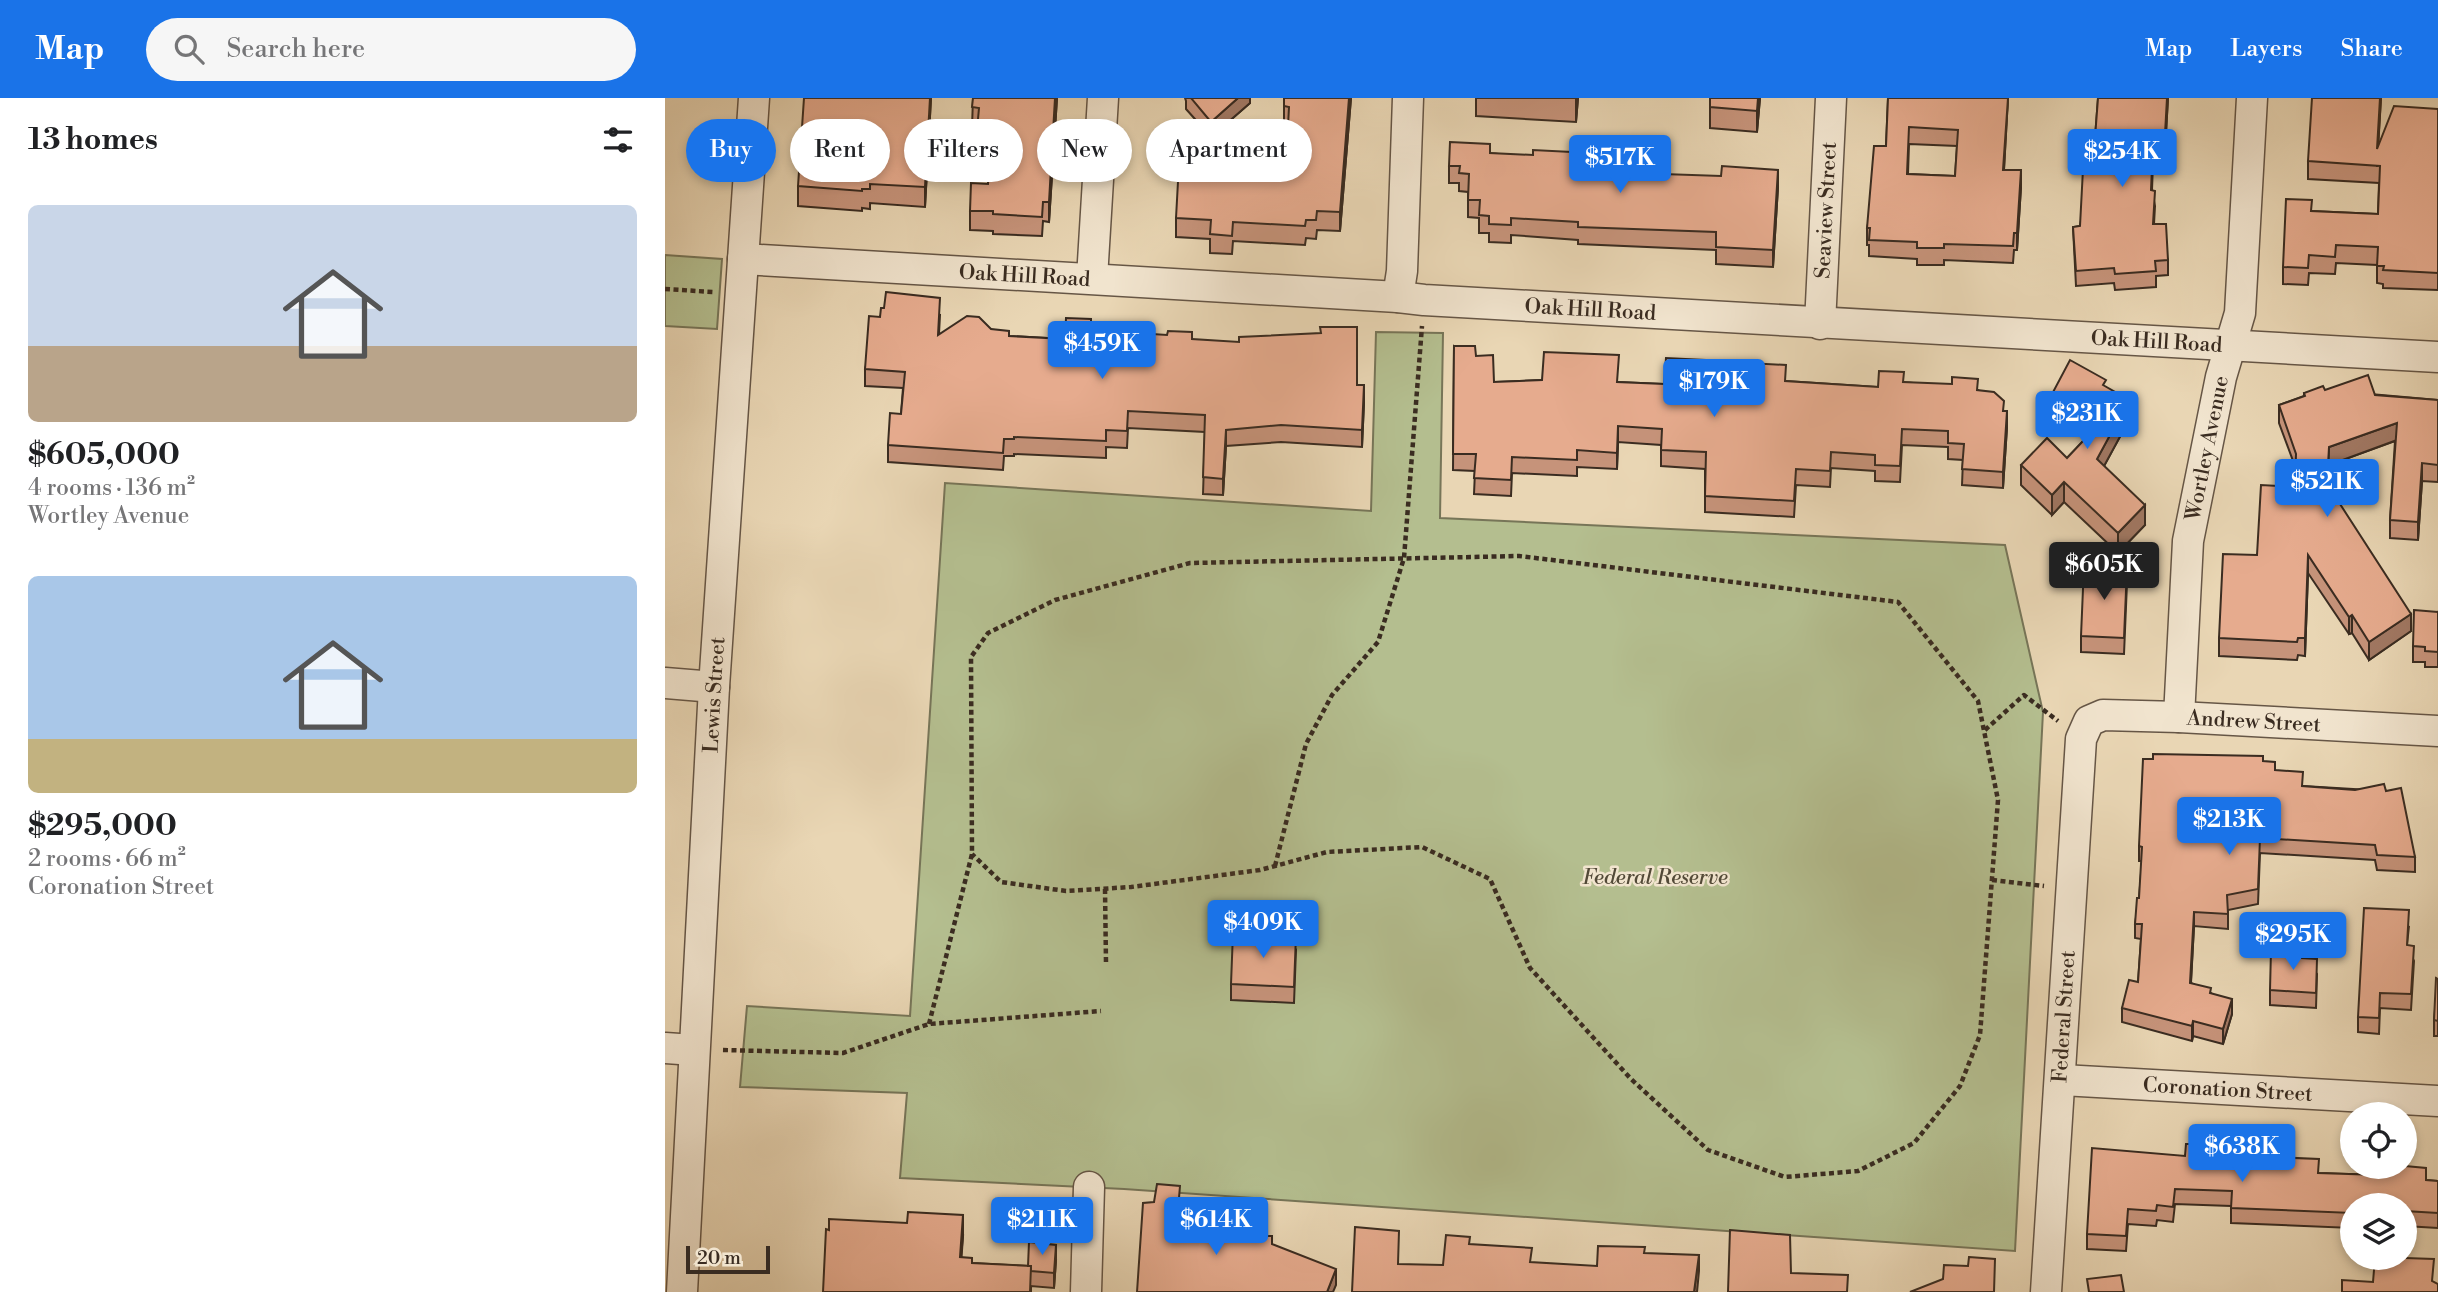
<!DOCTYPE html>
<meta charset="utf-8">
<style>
:root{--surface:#fff;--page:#f6f6f6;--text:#202124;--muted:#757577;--accent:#1a73e8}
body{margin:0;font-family:"Libre Bodoni",serif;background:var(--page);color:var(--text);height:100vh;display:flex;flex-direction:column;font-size:26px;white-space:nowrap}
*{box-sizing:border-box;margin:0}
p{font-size:23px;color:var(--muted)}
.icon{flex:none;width:38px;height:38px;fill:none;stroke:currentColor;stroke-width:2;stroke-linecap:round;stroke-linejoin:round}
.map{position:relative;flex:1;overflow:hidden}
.side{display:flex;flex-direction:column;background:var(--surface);width:665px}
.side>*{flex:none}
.hud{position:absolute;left:21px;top:21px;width:665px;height:63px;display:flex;gap:14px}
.controls{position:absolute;left:1675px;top:1004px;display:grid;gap:14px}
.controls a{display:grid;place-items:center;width:77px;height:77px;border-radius:50%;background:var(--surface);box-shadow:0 4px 10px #0003;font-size:35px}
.scale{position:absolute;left:21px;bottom:18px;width:84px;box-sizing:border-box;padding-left:7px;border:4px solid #3a2c21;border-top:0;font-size:19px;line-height:24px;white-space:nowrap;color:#3a2c21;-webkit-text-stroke:5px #f1e4ce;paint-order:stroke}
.price{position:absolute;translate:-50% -60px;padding:0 16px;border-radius:7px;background:var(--accent);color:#fff;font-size:23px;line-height:46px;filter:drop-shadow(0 2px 4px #0008)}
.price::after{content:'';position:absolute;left:50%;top:42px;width:21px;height:16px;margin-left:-10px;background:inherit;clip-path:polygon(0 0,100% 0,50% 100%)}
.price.selected{background:#222;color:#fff}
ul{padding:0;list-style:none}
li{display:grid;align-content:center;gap:14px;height:371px;padding:0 28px}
li span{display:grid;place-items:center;height:217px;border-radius:10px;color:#555}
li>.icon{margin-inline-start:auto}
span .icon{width:126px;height:126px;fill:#fffc;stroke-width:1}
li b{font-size:30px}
h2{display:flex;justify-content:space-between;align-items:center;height:84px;padding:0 28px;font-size:30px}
.tag{padding:0 24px;border-radius:32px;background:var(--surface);box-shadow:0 4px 10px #0003;font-size:24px;line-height:63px}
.tag.selected{background:var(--accent);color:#fff}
header{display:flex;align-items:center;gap:42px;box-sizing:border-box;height:98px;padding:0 35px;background:var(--accent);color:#fff}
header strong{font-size:33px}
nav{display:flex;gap:38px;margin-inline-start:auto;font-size:24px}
.search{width:490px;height:63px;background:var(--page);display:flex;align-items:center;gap:18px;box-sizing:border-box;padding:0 24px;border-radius:38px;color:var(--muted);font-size:26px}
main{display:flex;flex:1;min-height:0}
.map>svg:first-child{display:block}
.green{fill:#b4be8f;stroke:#777558;stroke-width:2}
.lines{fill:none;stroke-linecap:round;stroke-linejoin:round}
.minor-casing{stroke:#665646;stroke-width:33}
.path{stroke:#3a2c21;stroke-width:4.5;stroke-dasharray:5 3.5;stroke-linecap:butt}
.minor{stroke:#f1e4ce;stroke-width:30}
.wall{fill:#c6937a;stroke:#3a2c21;stroke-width:2;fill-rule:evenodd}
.shaded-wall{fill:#a17863;stroke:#3a2c21;stroke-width:2}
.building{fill:#e6ab8e;stroke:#3a2c21;stroke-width:2;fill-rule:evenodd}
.labels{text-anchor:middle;stroke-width:5;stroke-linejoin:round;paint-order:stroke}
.street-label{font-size:21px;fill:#3a2c21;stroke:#f1e4ce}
.park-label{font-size:21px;font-style:italic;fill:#524937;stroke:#f1e4ce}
</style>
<header>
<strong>Map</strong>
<div class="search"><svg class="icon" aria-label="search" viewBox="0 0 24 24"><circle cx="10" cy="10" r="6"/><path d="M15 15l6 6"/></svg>Search here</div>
<nav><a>Map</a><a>Layers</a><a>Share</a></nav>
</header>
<main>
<section class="side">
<h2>13 homes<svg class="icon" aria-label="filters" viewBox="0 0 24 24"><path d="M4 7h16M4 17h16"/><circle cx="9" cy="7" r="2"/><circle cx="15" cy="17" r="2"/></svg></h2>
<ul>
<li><span style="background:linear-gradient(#c9d6e8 65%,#b9a48a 0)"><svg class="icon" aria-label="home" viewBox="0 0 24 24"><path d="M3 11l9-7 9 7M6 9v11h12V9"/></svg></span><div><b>$605,000</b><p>4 rooms · 136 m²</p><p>Wortley Avenue</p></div></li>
<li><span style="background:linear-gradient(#a9c7e8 75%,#c2b280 0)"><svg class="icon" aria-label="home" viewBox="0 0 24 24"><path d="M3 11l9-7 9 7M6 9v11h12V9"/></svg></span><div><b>$295,000</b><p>2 rooms · 66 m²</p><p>Coronation Street</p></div></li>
</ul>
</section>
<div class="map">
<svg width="1773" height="1194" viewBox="0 0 1773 1194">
<rect width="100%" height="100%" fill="#e9d6b4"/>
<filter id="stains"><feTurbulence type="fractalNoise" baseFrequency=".00286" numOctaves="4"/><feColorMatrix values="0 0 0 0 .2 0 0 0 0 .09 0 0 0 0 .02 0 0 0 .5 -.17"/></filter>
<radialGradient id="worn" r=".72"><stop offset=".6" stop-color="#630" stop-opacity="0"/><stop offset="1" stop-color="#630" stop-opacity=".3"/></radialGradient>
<g class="green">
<polygon points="0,157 57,161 52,231 0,228"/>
<polygon points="711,234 778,235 775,420 1340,447 1378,614 1350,1153 459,1091 235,1080 242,995 75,989 82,908 245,918 280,385 706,413"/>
</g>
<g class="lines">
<defs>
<g id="minor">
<path id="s1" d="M78,161L733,199L759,202L1773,259"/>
<polyline points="427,180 438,0"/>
<polyline points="733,199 737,173 743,0"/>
<path id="s2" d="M1155,226L1166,0"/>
<polyline points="0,585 49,589"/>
<path id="s3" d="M1514,619L1523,443L1556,279L1575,215L1587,0"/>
<polyline points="0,950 29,952"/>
<path id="s4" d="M1397,982L1773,1003"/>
<path id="s5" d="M17,1194L49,589L89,0"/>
<polyline points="421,1194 424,1089"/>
<path id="s6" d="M1381,1194L1416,641L1424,623L1438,617L1514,619L1773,633"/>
</g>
</defs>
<use href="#minor" class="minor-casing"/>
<g class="path">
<polyline points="0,191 48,194"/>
<polyline points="1320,632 1359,597 1393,623"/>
<polyline points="610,768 641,646 667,597 713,544 739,460 757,228"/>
<polyline points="1327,782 1379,788"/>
<polyline points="440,791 441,865"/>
<polyline points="264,926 307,756 306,559 323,535 390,502 525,465 854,458 1233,504 1313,603 1333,702 1315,937 1295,988 1249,1045 1193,1073 1120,1079 1043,1052 966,981 865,870 825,781 757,749 662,754 595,772 466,789 401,793 336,784 307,756"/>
<polyline points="58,952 178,955 264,926 436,913"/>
</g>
<use href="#minor" class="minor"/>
</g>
<g class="wall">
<polygon points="266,0 260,109 205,105 205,111 197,110 197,113 133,108 133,88"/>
<polygon points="308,0 392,0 384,124 378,123 377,138 328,136 328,133 305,132 305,113 323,86 325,63 311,63 312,29 307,29"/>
<polygon points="520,0 585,0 585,5 546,39 521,11 521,3"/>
<polygon points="619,0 686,0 675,133 652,132 651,141 641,140 640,147 568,143 567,156 545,155 545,141 511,139 511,120 543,62 621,66 623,27 619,27"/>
<polygon points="811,0 913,0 911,24 811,18"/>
<polygon points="1045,0 1095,0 1092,34 1045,30"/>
<path d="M1223,0H1343L1339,72L1356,89L1352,152H1349L1348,165L1279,162V167H1252V161L1204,158V147H1202V130L1221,48ZM1244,46L1292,48L1290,78L1243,76Z"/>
<polygon points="1433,0 1503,0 1500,52 1496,51 1495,65 1488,65 1487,92 1490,108 1489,126 1503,162 1503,177 1491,178 1491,189 1450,192 1449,185 1411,188 1408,129 1415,128 1429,53"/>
<polygon points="1716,0 1713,48 1773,11 1773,192 1718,190 1718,186 1712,185 1712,167 1671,165 1670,176 1644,175 1643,187 1618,186 1618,169 1647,113 1713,116 1714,85 1643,81 1643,63"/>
<polygon points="825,55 926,67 939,74 1113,89 1108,169 1051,166 1051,152 913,146 913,142 846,137 846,145 824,144 824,135 814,135 814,120 803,119 803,94 794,93 794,85 784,85 784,68"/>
<polygon points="219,210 275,217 274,236 326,231 344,238 400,241 426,232 527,241 692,287 699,304 697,349 616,344 561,348 558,397 538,396 540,334 463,330 462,350 441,349 441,360 349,356 349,358 339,358 338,372 223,364 223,347 236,316 238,290 200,288 200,271 215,219"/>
<polygon points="789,248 811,258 829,284 877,282 953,284 999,286 1040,285 1082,287 1121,283 1213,289 1239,284 1313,292 1339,313 1342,329 1338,390 1297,387 1298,362 1283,361 1283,349 1237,347 1235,384 1210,383 1210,373 1166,370 1165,389 1131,387 1129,419 1040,414 1040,371 996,368 996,347 953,344 952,371 912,369 912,378 847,375 846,398 809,396 810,373 788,372"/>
<polygon points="1441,289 1464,322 1439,368 1480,427 1453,455 1399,404 1387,417 1356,387 1356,367 1402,360 1424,337 1387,316 1387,296"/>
<polygon points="1660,292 1773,302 1773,384 1757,383 1753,442 1725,440 1725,422 1730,343 1664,367 1662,405 1746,533 1704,562 1687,535 1684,536 1643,475 1640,558 1633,557 1632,562 1554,558 1554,540 1592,457 1630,389 1631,371 1614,325 1614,307 1639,298 1639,295"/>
<polygon points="1462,485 1459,556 1416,554 1416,538"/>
<polygon points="1773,514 1773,569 1760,569 1760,564 1748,564 1748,548"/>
<polygon points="1598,663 1610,672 1638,688 1721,693 1750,759 1750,774 1712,772 1710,762 1595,755 1593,806 1563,812 1563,831 1529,828 1526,885 1546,895 1567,916 1558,946 1528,938 1527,943 1457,924 1457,910 1473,884 1476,841 1470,840 1470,826 1474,800 1477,763 1474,763 1474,748"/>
<polygon points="1744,828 1742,847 1749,863 1746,912 1715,910 1714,936 1693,934 1693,919"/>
<polygon points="631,852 629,905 566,902 566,886"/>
<polygon points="1637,860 1652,876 1651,910 1605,907 1605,892"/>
<polygon points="1773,881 1773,938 1769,938 1769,922"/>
<polygon points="1557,1048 1606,1059 1654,1075 1714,1077 1740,1068 1761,1082 1773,1083 1773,1130 1740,1128 1740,1108 1687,1108 1687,1130 1566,1125 1566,1108 1510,1106 1508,1124 1492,1122 1491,1128 1463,1126 1461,1153 1422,1151 1422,1136 1520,1058"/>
<polygon points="298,1138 296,1159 307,1165 363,1168 391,1162 389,1190 366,1188 366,1194 158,1194"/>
</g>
<g class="shaded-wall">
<polygon points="265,0 266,0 260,109 260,89"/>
<polygon points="390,0 392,0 384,124 384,104"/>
<polygon points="573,0 585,0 585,5 546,39 546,24"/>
<polygon points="684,0 686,0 675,133 675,114"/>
<polygon points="911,0 913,0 911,24"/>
<polygon points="1093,0 1095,0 1092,34 1092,13"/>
<polygon points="1343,0 1338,88 1338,72"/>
<polygon points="1502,0 1503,0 1500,52 1500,36"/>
<polygon points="1715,0 1716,0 1712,69 1712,51"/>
<polygon points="1113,72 1113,89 1108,169 1108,152"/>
<polygon points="1356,72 1356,89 1352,152 1352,135"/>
<polygon points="699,287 699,304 697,349 697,332"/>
<polygon points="1464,302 1464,322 1432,381 1432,361"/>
<polygon points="1342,313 1342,329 1338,390 1338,374"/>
<polygon points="1732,325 1732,342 1664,367 1661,423 1664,349"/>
<polygon points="953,328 953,344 952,371 952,355"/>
<polygon points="561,332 561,348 558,397 558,381"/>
<polygon points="1757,365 1757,383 1753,442 1753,424"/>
<polygon points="1399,384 1399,404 1387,417 1387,397"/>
<polygon points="1480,407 1480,427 1453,455 1453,435"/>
<polygon points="1643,457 1643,475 1640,558 1640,540"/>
<polygon points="1746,516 1746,533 1704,562 1704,544"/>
<polygon points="1687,517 1687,535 1684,536 1684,519"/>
<polygon points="1529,814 1529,828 1525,900 1525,885"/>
<polygon points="1567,901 1567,916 1558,946 1558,931"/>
<polygon points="1528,923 1528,938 1527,943 1527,928"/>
<polygon points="298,1117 298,1138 295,1181 295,1159"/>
<polygon points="391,1147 391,1162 389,1190 389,1175"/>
<polygon points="1034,1157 1034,1173 1032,1194 1029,1194"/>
<polygon points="671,1171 671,1187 668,1194 662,1194"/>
</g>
<g class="building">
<polygon points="139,0 265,0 260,89 205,86 205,91 197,91 197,93 133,88"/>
<polygon points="308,0 390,0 384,104 378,104 377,119 328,116 328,113 305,113 306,85 323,86 326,44 311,43 314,10 307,9"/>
<polygon points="526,0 573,0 546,24"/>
<polygon points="619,0 684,0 675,114 652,113 651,122 641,122 640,128 568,124 567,138 545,136 546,122 511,120 515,47 543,49 542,62 621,66 624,9 619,8"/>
<polygon points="1045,0 1093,0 1092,13 1045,9"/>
<path d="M1223,0H1343L1338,72H1356L1352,135H1349L1348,148L1279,146V150H1252V144L1204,142L1205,130H1202L1209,48H1221ZM1244,29L1293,32L1290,78L1242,76Z"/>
<polygon points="1433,0 1502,0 1500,36 1496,36 1495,50 1488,49 1486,92 1490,93 1488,126 1501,126 1503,162 1490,163 1491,173 1450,176 1449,170 1411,173 1408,129 1415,128 1419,52 1429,53"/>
<polygon points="1647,0 1715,0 1712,51 1729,8 1773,11 1773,175 1718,172 1719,168 1712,168 1713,149 1671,147 1670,159 1644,157 1643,170 1618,169 1621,101 1647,102 1646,113 1713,116 1715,68 1643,63"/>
<polygon points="785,44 825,46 825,55 868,57 868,52 926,55 925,67 939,68 939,74 1056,78 1057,68 1113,72 1108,152 1051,149 1051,134 913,129 913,124 846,120 846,127 824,126 824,118 814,117 815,102 803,102 804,76 794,75 795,68 784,68"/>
<polygon points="221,194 275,200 273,237 302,218 314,219 326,231 344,233 344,238 400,241 401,220 426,221 426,232 502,237 503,233 527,234 527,241 574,244 574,239 656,235 655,229 692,229 692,287 699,287 697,332 616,327 561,332 558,381 538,379 540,317 463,313 462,333 441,332 441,343 349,339 349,341 339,341 338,355 223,347 225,315 236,316 240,274 200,271 204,218 215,219 216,210 219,210"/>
<polygon points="789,248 810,248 811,258 828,257 829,284 877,282 879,254 954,257 952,284 999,286 1001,260 1040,262 1039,285 1082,287 1083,265 1121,267 1120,283 1213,289 1214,273 1239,274 1238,284 1287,286 1287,279 1313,281 1312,292 1329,294 1339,303 1338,313 1342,313 1338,374 1297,371 1299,346 1283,345 1283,333 1237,331 1235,368 1210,367 1210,357 1166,354 1165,373 1131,371 1129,403 1040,398 1041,354 996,352 997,331 953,328 952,355 912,352 912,362 847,359 846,382 809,380 811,356 788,356"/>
<polygon points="1405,262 1441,282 1438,287 1464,302 1432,361 1480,407 1453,435 1399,384 1387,397 1356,367 1382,340 1402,360 1436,324 1387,296"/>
<polygon points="1703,277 1710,297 1773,302 1773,367 1757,365 1753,424 1725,422 1732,325 1664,349 1661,405 1675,406 1746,516 1704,544 1687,517 1684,519 1643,457 1640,540 1633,540 1632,544 1554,540 1558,456 1592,457 1596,387 1630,389 1631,356 1614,307 1640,298 1639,295 1658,288 1660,292"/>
<polygon points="1419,467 1462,469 1459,540 1416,538"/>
<polygon points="1749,512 1773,514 1773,554 1760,553 1760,549 1748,548"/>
<polygon points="1488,656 1598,658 1598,663 1610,664 1610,672 1638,674 1637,688 1690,692 1719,686 1721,693 1736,690 1750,759 1712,757 1710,747 1595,740 1593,791 1562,797 1563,816 1529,814 1525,885 1546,890 1545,895 1567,901 1558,931 1528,923 1527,928 1457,910 1464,882 1473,884 1477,826 1470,826 1472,800 1474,800 1477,749 1474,748 1478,661 1488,661"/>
<polygon points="1699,810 1744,812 1742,847 1749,848 1746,896 1715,895 1714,920 1693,919"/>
<polygon points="568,834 631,837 629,889 566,886"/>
<polygon points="1606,852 1637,853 1637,860 1652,861 1651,895 1605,892"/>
<polygon points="1771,880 1773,881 1773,923 1769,922"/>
<polygon points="1535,1042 1557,1043 1557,1048 1606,1050 1606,1059 1654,1061 1653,1075 1714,1077 1715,1069 1740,1068 1761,1070 1761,1082 1773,1083 1773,1115 1740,1113 1740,1108 1687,1108 1687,1115 1566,1110 1567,1093 1510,1091 1508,1109 1492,1107 1491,1113 1463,1111 1461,1138 1422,1136 1427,1050 1520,1058 1521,1046 1535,1046"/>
<polygon points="492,1086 515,1088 514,1100 528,1101 527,1141 587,1141 588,1138 607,1138 607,1146 671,1171 662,1194 472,1194 478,1105 489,1104"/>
<polygon points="243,1114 298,1117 295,1159 307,1160 307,1165 366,1168 365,1194 158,1194 161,1131 164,1132 164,1121 242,1125"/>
<polygon points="690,1129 734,1133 733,1166 778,1167 781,1137 805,1139 804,1146 867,1150 865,1164 932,1168 933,1148 980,1149 979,1155 1034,1157 1029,1194 687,1194"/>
<polygon points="1065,1132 1125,1137 1126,1175 1183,1177 1182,1194 1063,1194"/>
<polygon points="364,1144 391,1147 389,1175 366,1173 366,1168 363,1168"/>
<polygon points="1304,1159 1330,1161 1329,1194 1245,1194 1278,1181 1279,1167 1303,1168"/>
<polygon points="1710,1160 1740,1160 1769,1161 1767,1183 1773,1186 1773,1194 1677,1194 1677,1182 1708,1184"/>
<polygon points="1456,1177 1459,1194 1424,1194 1422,1181"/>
</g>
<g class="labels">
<g class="street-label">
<text dy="7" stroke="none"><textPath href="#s2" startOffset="114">Seaview Street</textPath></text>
<text dy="7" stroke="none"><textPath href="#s1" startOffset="282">Oak Hill Road</textPath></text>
<text dy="7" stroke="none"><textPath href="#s1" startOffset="849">Oak Hill Road</textPath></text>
<text dy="7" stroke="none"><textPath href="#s1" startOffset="1416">Oak Hill Road</textPath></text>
<text dy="7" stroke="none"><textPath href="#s3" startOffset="271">Wortley Avenue</textPath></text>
<text dy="7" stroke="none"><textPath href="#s5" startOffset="598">Lewis Street</textPath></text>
<text dy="7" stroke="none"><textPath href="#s6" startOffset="740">Andrew Street</textPath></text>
<text dy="7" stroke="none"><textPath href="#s6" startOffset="276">Federal Street</textPath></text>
<text dy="7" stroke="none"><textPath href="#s4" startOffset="166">Coronation Street</textPath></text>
</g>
<g class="park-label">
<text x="990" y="786">Federal Reserve</text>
</g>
</g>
<rect width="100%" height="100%" filter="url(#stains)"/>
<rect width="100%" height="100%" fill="url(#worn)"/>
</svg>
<div class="controls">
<a><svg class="icon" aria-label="locate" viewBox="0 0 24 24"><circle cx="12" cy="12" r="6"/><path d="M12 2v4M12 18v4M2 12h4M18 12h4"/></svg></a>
<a><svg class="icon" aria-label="layers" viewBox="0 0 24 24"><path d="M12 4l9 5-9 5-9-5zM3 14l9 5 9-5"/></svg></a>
</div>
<div class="scale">20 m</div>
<b class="price" style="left:1457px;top:91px">$254K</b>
<b class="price" style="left:955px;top:97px">$517K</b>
<b class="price" style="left:437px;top:283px">$459K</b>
<b class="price" style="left:1049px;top:321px">$179K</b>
<b class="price" style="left:1422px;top:353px">$231K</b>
<b class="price" style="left:1662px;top:421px">$521K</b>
<b class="price selected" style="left:1439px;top:504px">$605K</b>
<b class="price" style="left:1564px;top:759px">$213K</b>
<b class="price" style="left:598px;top:862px">$409K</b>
<b class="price" style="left:1628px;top:874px">$295K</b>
<b class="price" style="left:1577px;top:1086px">$638K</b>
<b class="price" style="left:377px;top:1159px">$211K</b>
<b class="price" style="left:551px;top:1159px">$614K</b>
<div class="hud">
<a class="tag selected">Buy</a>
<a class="tag">Rent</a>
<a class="tag">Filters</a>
<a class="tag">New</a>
<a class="tag">Apartment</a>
</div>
</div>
</main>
